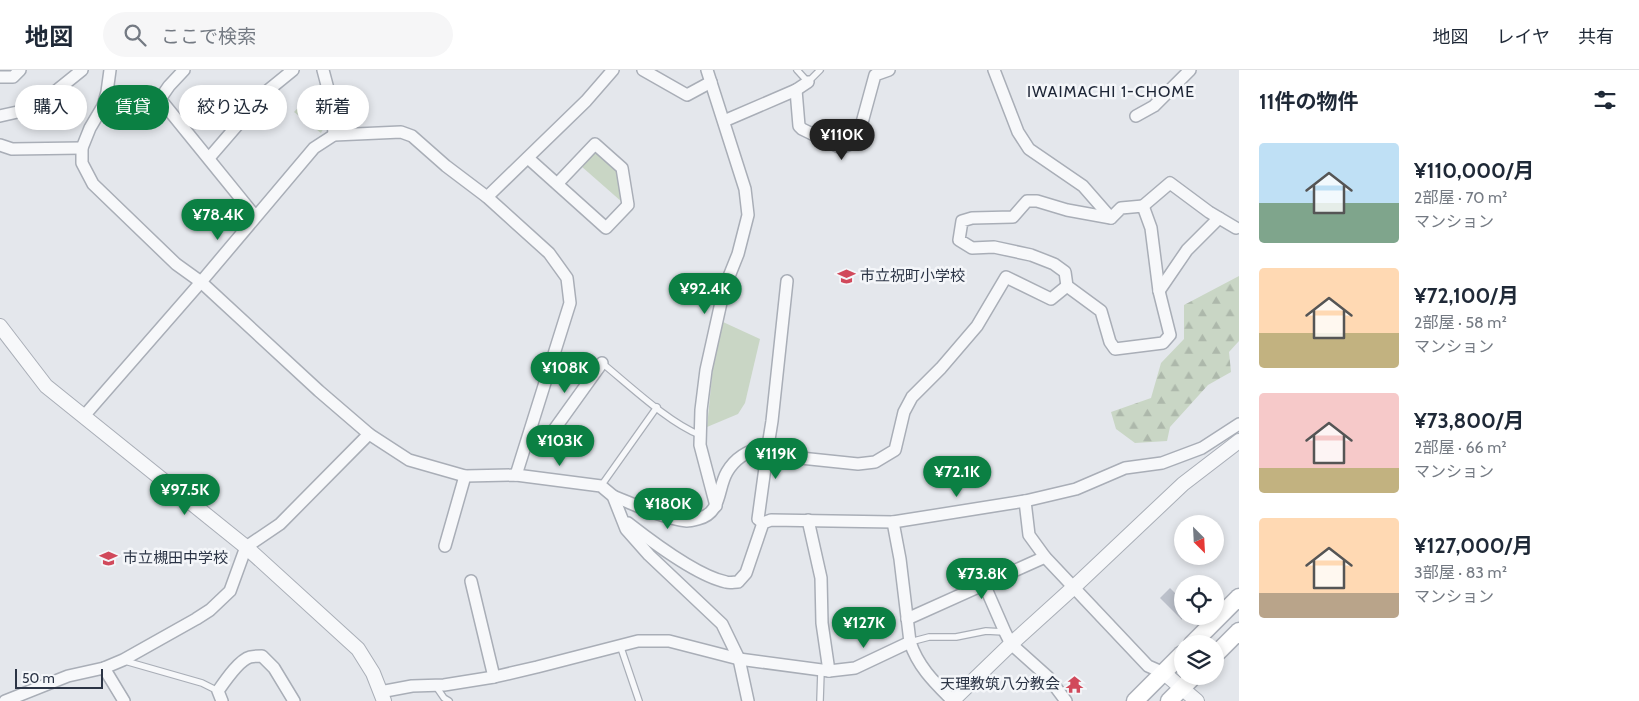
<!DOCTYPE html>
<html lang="ja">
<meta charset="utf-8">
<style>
:root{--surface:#fff;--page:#f6f6f7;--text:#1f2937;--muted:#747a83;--line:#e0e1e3;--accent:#0b8043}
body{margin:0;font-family:Cabin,"Noto Sans JP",sans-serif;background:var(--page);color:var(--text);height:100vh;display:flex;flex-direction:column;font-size:19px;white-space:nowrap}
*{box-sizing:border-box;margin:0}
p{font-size:16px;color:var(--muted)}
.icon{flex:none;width:28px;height:28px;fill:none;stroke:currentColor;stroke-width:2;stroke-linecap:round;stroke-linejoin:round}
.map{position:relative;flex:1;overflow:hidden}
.sheet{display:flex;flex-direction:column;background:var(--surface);width:400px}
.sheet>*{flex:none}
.banner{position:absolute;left:15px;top:15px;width:475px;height:45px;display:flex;gap:10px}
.needle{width:32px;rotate:156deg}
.controls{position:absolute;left:1174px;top:445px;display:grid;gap:10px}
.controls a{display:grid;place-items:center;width:50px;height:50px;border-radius:50%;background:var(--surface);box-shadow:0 2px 8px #0003;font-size:25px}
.scale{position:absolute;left:15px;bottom:12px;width:88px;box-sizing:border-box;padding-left:5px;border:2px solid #2b3445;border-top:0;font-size:14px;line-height:18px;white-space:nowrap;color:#2b3445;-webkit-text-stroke:4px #f4f6f9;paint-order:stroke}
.price{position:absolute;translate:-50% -42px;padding:0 11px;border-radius:18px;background:var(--accent);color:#fff;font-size:16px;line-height:32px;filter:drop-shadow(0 1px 2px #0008)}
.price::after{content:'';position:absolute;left:50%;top:30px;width:15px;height:11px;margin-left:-8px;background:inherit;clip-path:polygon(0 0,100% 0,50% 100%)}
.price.active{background:#222;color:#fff}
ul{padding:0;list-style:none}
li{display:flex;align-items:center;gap:15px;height:125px;padding:0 20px}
li span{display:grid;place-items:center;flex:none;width:140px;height:100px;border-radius:5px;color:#555}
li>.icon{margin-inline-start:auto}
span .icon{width:60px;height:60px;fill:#fffc;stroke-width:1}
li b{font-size:21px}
h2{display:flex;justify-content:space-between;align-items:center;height:60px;padding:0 20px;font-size:21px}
.tag{padding:0 18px;border-radius:22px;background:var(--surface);box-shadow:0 2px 8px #0003;font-size:18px;line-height:45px}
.tag.active{background:var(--accent);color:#fff}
header{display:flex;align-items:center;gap:30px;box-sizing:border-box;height:70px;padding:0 25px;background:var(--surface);border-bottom:1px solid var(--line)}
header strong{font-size:24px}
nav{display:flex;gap:28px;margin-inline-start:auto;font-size:18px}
.search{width:350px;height:45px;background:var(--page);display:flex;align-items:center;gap:12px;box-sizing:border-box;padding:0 18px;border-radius:28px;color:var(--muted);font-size:19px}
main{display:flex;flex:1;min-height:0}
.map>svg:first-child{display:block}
.forest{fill:url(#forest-firs)}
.park{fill:#c9d6c5}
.building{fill:#bbc0ca}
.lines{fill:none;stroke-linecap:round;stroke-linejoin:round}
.service-casing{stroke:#a9aeb7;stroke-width:8}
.minor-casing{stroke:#a9aeb7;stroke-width:14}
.tertiary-casing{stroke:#a9aeb7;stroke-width:16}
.secondary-casing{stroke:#a9aeb7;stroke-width:19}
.service{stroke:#f7f8fa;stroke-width:5.5}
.minor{stroke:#f7f8fa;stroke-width:11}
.tertiary{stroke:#f7f8fa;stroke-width:14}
.secondary{stroke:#fff;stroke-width:16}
.labels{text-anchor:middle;stroke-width:5;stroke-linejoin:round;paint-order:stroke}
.poi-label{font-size:15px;fill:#2b3445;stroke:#f4f6f9;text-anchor:start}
.neighbourhood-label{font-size:16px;letter-spacing:1px;fill:#1d2536;stroke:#f4f6f9}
</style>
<header>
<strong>地図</strong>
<div class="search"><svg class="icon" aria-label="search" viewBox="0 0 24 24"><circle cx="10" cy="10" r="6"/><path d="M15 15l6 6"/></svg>ここで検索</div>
<nav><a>地図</a><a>レイヤ</a><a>共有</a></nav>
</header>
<main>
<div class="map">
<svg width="1239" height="631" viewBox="0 0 1239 631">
<defs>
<pattern id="forest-firs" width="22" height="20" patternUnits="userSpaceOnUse" patternTransform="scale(1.25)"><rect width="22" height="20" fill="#c9d6c5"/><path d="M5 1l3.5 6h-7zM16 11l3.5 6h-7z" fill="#adb8ab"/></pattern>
</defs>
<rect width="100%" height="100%" fill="#e4e7ec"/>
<polygon class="forest" points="1239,206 1239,271 1229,282 1231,302 1208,315 1170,357 1167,371 1135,373 1116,359 1111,342 1151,328 1161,293 1184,269 1184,235"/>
<g class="park">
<path d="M321,13C326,30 330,47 321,63L294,42Z"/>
<polygon points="594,83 598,84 619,101 622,132 581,96"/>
<polygon points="723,252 760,269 745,333 738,344 707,357 713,296"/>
</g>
<polygon class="building" points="1170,518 1182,530 1182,550 1160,528"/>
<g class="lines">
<defs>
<g id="service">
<polyline points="797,0 808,12 820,0"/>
<path d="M602,293C629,315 669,353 700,365"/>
<polyline points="601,416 657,337"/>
<polyline points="910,572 929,567 956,567 986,561 1004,562"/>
<polyline points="620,575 639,631"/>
<polyline points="125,591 202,613 218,621"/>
<polyline points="435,615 444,628 449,631"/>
<polyline points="820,631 821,601"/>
</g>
<g id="minor">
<polyline points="110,0 107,22 103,36 90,58 82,78 82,93 93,114 176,194 201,212 319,321 369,364 409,390 465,406 516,405 601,416 613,426 626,459 649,485 722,554 739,589 748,631"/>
<polyline points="184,0 169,16 160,29 255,146"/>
<polyline points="323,0 332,34 334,65"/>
<polyline points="643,0 687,25 711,12"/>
<polyline points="707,0 745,119 748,145 738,184 724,219 706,300 701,340 700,375 716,436"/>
<polyline points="994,0 1018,62 1029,79 1083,116 1111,148"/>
<polyline points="0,7 13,7 20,0"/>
<polyline points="796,20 799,56 802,59 841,78 857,71 875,5 889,0"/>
<polyline points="0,46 22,41 51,25 82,0"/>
<polyline points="1136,46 1154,36 1190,0"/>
<polyline points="724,51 796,20 808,12"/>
<polyline points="0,75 12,79 82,78"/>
<polyline points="209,88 266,22 293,0"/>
<polyline points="528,88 606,158 628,135 622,98 595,74 557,114"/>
<polyline points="487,127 586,31 613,0"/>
<polygon points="1027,131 1037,131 1067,140 1111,148 1121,138 1143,136 1151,158 1159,221 1170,265 1163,273 1115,279 1110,272 1101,241 1067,216 1065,202 1054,194 1031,185 994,177 972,178 959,170 962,151 972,148 1013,147"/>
<polyline points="1143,136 1170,113 1209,142 1236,158"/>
<polyline points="1159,221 1187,180 1219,148"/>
<polyline points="84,346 201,212 314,78 334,65 401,62 412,66 446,96 487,127 549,183 567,208 570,233 516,405"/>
<polyline points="530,362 551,364 602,293"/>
<path d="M613,426C636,435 662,448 687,451C690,451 694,450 698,449C722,443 717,419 727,402C736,386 751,379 768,376L772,351L787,211"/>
<polyline points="1025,431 1029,465 1045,487 1148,596 1164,603"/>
<polyline points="808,450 821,508 822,553 829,601"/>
<path d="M893,452L900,489L910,572C918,597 935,613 953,631"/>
<path d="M628,453C651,471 698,506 726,512C730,513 734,512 738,512L746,503L763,453L771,450L893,452L1025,431L1076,419L1125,398L1162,393L1202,378L1239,354"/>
<polyline points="763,453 758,449 768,376 779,383 791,387 858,394 875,392 895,380 904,342 912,327 941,298 977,256 1006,207 1051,229 1067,216"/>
<polyline points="445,476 465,406"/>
<polyline points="471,511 494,607"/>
<polyline points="984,514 1005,562 1011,574 1048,607 1066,631"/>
<polyline points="907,549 1045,487"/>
<polyline points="104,598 124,631"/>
<polyline points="380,622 412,616 444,615 494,607 537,597 638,571 669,571 739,589 829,601 855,598 910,572"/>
<polyline points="5,631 68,606 104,598 123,590 196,549 210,540 230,521 246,477 280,454 369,364"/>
<path d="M222,631L218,621C225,611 239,590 250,587C254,586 258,586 262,586L274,598L294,631"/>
</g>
<g id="tertiary">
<polyline points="0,256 46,316 246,477 358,579 373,603 384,631"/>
<polyline points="1164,603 1197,631"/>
<polyline points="952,631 1011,574 1074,517 1183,414 1239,371"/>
</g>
<g id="secondary">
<polyline points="1192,574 1239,527"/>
<polyline points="1215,585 1239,561"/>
<polyline points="1135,631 1182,584"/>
<polyline points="1169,631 1194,606"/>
</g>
</defs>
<use href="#service" class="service-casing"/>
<use href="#minor" class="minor-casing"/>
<use href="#tertiary" class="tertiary-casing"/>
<use href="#secondary" class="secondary-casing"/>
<use href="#service" class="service"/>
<use href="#minor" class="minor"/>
<use href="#tertiary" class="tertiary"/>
<use href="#secondary" class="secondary"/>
</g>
<defs>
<symbol id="school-bare" viewBox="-9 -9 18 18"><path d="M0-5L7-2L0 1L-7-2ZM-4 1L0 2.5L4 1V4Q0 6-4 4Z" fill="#d1495b" stroke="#f4f6f9" stroke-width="2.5" paint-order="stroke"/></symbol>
<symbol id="temple-bare" viewBox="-9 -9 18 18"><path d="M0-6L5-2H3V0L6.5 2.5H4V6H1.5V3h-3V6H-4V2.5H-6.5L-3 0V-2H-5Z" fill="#d1495b" stroke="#f4f6f9" stroke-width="2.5" paint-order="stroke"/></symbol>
</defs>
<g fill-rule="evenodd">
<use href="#school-bare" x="834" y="194" width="25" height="25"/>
<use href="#school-bare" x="96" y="476" width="25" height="25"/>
<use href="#temple-bare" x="1062" y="602" width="25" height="25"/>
</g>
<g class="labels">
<g class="poi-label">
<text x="860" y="211">市立祝町小学校</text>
<text x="123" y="493">市立槻田中学校</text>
<text x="1060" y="619" text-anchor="end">天理教筑八分教会</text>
</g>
<g class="neighbourhood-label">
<text x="1111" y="27">IWAIMACHI 1-CHOME</text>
</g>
</g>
</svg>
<div class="controls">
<a><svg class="needle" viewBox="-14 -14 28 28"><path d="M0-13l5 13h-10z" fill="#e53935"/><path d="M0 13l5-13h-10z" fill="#747a83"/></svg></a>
<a><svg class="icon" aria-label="locate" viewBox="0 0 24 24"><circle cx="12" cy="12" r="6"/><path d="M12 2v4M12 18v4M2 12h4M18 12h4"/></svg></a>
<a><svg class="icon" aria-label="layers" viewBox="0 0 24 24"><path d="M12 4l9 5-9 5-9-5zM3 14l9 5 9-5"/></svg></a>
</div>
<div class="scale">50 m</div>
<b class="price active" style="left:842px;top:91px">¥110K</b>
<b class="price" style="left:218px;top:171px">¥78.4K</b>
<b class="price" style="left:705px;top:245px">¥92.4K</b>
<b class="price" style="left:565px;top:324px">¥108K</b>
<b class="price" style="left:560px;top:397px">¥103K</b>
<b class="price" style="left:776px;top:410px">¥119K</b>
<b class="price" style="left:957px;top:428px">¥72.1K</b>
<b class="price" style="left:185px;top:446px">¥97.5K</b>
<b class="price" style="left:668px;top:460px">¥180K</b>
<b class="price" style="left:982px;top:530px">¥73.8K</b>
<b class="price" style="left:864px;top:579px">¥127K</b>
<div class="banner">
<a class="tag">購入</a>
<a class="tag active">賃貸</a>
<a class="tag">絞り込み</a>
<a class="tag">新着</a>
</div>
</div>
<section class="sheet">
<h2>11件の物件<svg class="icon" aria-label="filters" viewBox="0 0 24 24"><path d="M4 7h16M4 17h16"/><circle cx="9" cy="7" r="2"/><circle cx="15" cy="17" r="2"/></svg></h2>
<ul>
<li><span style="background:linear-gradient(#bfe0f5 60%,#7fa58c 0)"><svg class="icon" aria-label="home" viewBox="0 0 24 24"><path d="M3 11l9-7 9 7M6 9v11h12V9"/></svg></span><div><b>¥110,000/月</b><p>2部屋 · 70 m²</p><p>マンション</p></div></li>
<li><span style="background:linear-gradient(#ffd9b3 65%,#c2b280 0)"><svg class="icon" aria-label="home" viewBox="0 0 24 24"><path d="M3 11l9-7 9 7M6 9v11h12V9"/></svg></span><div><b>¥72,100/月</b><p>2部屋 · 58 m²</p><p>マンション</p></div></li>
<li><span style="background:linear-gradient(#f6c9c9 75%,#c2b280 0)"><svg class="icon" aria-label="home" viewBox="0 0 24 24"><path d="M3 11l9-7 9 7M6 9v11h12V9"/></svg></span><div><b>¥73,800/月</b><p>2部屋 · 66 m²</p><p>マンション</p></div></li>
<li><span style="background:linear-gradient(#ffd9b3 75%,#b9a48a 0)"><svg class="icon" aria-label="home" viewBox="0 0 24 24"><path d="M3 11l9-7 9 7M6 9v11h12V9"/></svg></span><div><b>¥127,000/月</b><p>3部屋 · 83 m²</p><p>マンション</p></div></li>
</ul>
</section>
</main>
